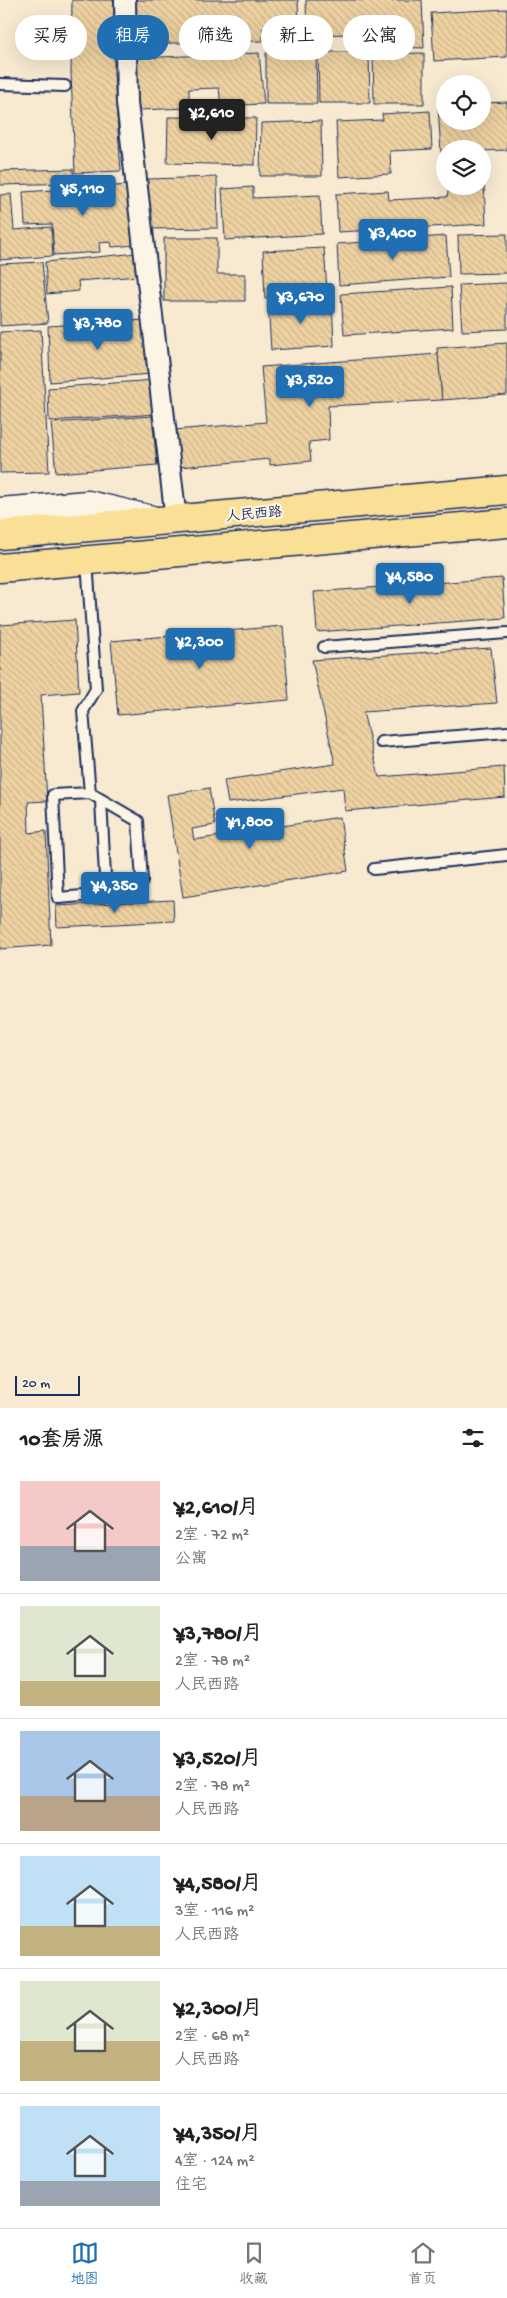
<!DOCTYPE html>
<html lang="zh">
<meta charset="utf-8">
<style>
:root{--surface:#fff;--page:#f6f6f6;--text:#222;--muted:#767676;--line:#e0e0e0;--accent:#1f6fb2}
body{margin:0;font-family:"Gochi Hand","LXGW WenKai TC",sans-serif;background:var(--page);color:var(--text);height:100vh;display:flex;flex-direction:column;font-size:19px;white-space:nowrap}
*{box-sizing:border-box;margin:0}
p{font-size:16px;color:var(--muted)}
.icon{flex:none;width:28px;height:28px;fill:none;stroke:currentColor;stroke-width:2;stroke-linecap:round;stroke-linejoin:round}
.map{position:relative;height:1408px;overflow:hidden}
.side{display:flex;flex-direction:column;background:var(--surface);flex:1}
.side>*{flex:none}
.hud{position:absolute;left:15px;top:15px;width:478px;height:45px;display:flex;gap:10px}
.buttons{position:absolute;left:436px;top:75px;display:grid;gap:10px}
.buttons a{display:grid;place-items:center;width:55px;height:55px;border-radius:50%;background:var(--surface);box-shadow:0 5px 20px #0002;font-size:25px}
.scale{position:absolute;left:15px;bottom:12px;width:65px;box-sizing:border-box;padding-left:5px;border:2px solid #1b2f5e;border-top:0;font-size:14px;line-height:18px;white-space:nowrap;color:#1b2f5e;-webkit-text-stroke:4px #fcf5e5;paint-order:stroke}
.price{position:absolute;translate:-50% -42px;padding:0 11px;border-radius:5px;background:var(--accent);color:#fff;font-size:16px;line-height:32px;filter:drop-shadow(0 1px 2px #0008)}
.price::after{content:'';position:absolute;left:50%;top:30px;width:15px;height:11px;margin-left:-8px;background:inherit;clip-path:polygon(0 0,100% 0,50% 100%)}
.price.active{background:#222;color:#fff}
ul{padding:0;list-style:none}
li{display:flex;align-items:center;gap:15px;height:125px;padding:0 20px}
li+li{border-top:1px solid var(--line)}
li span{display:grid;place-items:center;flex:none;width:140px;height:100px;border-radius:0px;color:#555}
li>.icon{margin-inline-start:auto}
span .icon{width:60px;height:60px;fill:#fffc;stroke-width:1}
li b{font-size:21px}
h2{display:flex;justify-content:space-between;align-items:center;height:60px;padding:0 20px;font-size:21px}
.chip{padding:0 18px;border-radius:22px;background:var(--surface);box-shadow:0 5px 20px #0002;font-size:18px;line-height:45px}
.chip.active{background:var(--accent);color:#fff}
.menu{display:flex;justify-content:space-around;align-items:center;height:70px;border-top:1px solid var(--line);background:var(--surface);font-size:14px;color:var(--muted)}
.menu a{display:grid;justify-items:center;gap:2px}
.menu .active{color:var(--accent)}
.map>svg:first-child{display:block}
.building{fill:url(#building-back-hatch);stroke:#1b2f5e}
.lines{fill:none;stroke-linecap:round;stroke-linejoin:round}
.lane-casing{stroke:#1b2f5e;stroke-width:14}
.street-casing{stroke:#1b2f5e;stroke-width:24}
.secondary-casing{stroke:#1b2f5e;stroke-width:31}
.primary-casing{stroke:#1b2f5e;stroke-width:31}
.lane{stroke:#fcf5e5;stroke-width:10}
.street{stroke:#fcf5e5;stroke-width:20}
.secondary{stroke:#fcf5e5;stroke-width:28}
.primary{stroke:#fadf96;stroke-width:28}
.labels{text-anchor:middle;stroke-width:4.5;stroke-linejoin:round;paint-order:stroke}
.street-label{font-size:14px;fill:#1b2f5e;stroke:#fcf5e5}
</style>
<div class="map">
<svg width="507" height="1408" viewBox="0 0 507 1408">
<defs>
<pattern id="building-back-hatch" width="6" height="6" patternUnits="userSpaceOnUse" patternTransform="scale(1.25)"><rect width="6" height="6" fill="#efd2a2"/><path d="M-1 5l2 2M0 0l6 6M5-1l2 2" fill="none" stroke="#ccb58e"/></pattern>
</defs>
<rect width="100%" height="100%" fill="#f8ead1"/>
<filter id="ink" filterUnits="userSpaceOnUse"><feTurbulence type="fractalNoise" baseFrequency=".02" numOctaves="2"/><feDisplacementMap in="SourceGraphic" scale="10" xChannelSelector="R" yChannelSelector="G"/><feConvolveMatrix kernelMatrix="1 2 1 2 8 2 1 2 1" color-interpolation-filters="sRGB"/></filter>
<g filter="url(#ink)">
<g class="building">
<polygon points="72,0 114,0 114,74 121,171 75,173 71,73"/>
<polygon points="131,0 298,0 299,27 263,28 263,41 132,44"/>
<polygon points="306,0 422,0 424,48 397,47 397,33 307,35"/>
<polygon points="507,9 507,57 434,61 431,13"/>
<polygon points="318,52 369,52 370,103 319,103"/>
<polygon points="259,53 264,104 221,106 219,88 189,89 189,108 139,110 135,58"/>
<polygon points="266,53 316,53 317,104 266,104"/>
<polygon points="424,53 424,104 374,104 373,54"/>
<polygon points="507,102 507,150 482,151 482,149 445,149 445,153 441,153 438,106 445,105 445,121 482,121 482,103"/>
<polygon points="430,111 432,149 390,151 391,174 339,177 336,122 383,120 382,114"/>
<polygon points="168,117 256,118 255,165 167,163"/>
<polygon points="321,121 322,176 260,176 261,123"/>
<polygon points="73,169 74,183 0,185 0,171"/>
<polygon points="217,177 218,228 149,229 148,179"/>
<polygon points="130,185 135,245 112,247 111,242 99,243 100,252 54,255 52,224 25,225 23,192"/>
<polygon points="484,185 486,224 338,232 336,194 388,191 389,200 447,197 449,187"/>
<polygon points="253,187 253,198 320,195 322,234 225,240 222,189"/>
<polygon points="11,194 14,230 51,227 53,256 0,260 0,195"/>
<polygon points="507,234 507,273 459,274 458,235"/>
<polygon points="446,236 449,277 339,285 337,244"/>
<polygon points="164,238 217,238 217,274 245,274 245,301 164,301"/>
<polygon points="324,248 327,290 302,291 302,297 265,299 263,251"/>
<polygon points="138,253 139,276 78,281 79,291 47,294 45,262"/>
<polygon points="42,262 48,323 0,326 0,264"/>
<polygon points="507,283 507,329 462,331 459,285"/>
<polygon points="451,287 453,328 344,335 341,294"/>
<polygon points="332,300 334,346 271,350 268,303"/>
<polygon points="145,320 151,374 50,382 48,326"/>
<polygon points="41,330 49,472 0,473 0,332"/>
<polygon points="507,343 507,395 442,400 437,348"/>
<polygon points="438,354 442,400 328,406 329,440 309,442 311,461 270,465 270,459 179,467 175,430 266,422 261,367"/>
<polygon points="154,380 157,414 49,421 48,388"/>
<polygon points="152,416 157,465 56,473 51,423"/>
<polygon points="502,578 505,618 317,632 314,592"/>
<polygon points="75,620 79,692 41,695 47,801 28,802 29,833 46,831 51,945 0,949 0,625"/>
<polygon points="283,626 289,700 118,715 111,641"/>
<polygon points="491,648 497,703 363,712 379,777 504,767 505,797 345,811 343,788 228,803 224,780 335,764 312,660"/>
<polygon points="209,788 215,825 192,829 194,840 340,817 348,871 183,897 167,795"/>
<polygon points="173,900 174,921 57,927 56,906"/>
</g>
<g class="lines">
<defs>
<g id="lane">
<polyline points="0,84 65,86"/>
<polyline points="87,561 96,689 83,711 90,793 138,821 142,881 138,889 132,892 58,898 53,795 90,793"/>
<polyline points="324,647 507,633"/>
<polyline points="381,742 507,732"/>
<polyline points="101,800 106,894"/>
<polyline points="374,869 507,855"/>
</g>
<polyline id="street" points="125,0 127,103 176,520"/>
<polyline id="secondary" points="0,512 88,505 152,520"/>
<g id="primary">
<polyline points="0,535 507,490"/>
<polyline points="0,568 507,523"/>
</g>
</defs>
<use href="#lane" class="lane-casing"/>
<use href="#street" class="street-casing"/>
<use href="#secondary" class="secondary-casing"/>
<use href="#primary" class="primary-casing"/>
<use href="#lane" class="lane"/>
<use href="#street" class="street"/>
<use href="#secondary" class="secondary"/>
<use href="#primary" class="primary"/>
</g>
</g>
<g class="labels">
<g class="street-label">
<text transform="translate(254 513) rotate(-5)" y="5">人民西路</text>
</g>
</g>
</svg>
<div class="buttons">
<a><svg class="icon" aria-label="locate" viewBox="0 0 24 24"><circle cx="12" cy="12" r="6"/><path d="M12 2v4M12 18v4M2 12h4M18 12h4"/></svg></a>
<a><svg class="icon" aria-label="layers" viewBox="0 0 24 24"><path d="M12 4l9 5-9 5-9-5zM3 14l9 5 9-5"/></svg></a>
</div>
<div class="scale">20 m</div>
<b class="price active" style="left:212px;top:141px">¥2,610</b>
<b class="price" style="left:83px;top:217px">¥5,110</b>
<b class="price" style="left:393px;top:261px">¥3,400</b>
<b class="price" style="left:301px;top:325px">¥3,670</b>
<b class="price" style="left:98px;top:351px">¥3,780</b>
<b class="price" style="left:310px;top:408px">¥3,520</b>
<b class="price" style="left:410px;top:605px">¥4,580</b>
<b class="price" style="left:200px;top:670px">¥2,300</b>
<b class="price" style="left:250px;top:850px">¥1,800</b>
<b class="price" style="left:115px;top:914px">¥4,350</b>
<div class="hud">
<a class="chip">买房</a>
<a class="chip active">租房</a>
<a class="chip">筛选</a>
<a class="chip">新上</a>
<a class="chip">公寓</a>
</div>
</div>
<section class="side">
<h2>10套房源<svg class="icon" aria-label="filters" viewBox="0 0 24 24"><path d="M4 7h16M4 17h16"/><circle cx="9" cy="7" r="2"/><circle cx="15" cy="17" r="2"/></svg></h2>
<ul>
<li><span style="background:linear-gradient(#f6c9c9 65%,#9aa5b1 0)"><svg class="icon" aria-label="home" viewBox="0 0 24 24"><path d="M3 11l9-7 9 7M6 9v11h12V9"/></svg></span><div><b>¥2,610/月</b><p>2室 · 72 m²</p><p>公寓</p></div></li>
<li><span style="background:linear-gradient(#dfe7d0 75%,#c2b280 0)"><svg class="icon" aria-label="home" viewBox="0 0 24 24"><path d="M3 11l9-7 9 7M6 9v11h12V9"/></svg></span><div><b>¥3,780/月</b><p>2室 · 78 m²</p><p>人民西路</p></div></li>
<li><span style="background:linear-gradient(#a9c7e8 65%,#b9a48a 0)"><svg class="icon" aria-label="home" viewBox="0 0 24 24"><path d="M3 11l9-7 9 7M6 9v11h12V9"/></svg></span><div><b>¥3,520/月</b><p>2室 · 78 m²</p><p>人民西路</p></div></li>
<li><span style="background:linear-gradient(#bfe0f5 70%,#c2b280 0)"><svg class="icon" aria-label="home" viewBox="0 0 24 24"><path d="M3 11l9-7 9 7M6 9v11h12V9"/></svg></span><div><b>¥4,580/月</b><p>3室 · 116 m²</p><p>人民西路</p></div></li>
<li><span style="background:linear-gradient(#dfe7d0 60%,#c2b280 0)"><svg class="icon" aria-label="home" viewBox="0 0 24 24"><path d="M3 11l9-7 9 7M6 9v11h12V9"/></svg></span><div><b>¥2,300/月</b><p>2室 · 68 m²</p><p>人民西路</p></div></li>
<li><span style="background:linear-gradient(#bfe0f5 75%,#9aa5b1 0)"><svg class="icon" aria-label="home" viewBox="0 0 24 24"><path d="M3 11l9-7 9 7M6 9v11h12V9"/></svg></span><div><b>¥4,350/月</b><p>4室 · 124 m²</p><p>住宅</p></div></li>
</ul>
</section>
<nav class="menu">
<a class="active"><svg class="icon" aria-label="map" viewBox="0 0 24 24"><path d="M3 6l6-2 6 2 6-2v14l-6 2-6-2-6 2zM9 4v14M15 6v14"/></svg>地图</a>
<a><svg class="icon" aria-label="saved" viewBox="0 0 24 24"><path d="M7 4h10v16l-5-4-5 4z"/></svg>收藏</a>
<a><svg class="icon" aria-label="home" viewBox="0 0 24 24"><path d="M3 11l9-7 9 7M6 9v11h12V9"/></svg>首页</a>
</nav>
